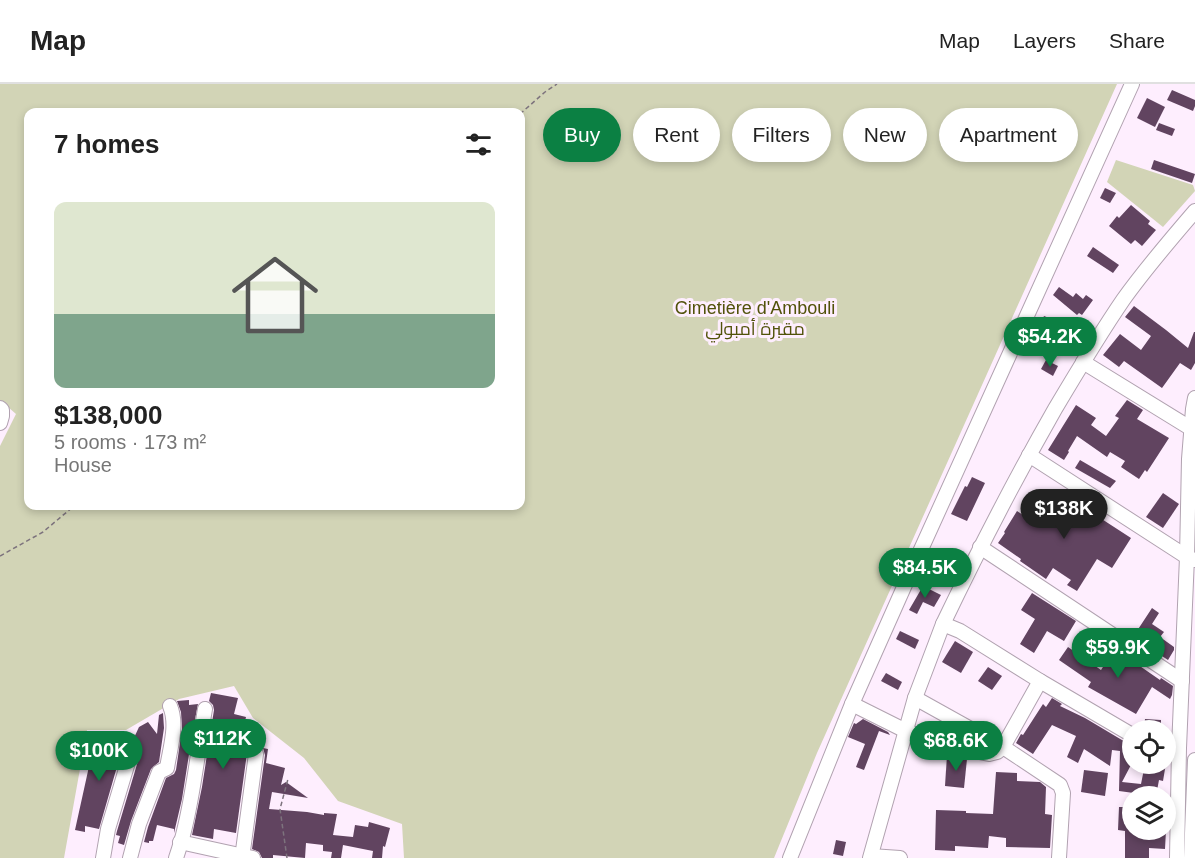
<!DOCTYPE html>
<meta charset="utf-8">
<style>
:root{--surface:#fff;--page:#f2f2f2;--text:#222;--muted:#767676;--line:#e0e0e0;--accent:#0b8043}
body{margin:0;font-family:Arial,Cairo,sans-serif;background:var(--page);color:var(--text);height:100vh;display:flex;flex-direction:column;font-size:22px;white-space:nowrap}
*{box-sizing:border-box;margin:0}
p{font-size:20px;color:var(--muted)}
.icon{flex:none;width:33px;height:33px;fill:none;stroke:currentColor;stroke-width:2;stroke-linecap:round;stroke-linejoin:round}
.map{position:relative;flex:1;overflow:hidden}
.side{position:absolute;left:24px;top:24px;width:501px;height:402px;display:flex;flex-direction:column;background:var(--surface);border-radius:12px;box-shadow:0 3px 9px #0003}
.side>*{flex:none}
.top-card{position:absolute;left:543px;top:24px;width:561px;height:54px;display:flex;gap:12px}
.tools{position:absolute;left:1122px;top:636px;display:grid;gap:12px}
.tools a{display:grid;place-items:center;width:54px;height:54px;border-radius:50%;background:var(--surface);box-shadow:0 3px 9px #0003;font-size:30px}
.price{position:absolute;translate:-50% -51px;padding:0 14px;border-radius:21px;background:var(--accent);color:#fff;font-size:20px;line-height:39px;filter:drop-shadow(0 2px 3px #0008)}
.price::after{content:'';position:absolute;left:50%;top:36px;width:18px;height:14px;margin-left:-9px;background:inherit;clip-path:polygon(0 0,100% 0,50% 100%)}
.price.current{background:#222;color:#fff}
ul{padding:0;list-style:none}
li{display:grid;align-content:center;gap:12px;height:318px;padding:0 30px}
li span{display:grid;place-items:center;height:186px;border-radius:12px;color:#555}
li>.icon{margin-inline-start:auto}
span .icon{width:108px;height:108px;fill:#fffc;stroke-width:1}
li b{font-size:26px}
h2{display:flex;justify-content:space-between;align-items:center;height:72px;padding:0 30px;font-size:26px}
.tag{padding:0 21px;border-radius:27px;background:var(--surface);box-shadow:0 3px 9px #0003;font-size:21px;line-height:54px}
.tag.current{background:var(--accent);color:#fff}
header{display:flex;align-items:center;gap:36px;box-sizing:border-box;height:84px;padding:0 30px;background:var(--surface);border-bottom:2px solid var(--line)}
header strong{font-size:28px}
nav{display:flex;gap:33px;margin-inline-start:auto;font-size:21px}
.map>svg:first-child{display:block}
.green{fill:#d2d4b6;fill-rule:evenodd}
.building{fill:#614460}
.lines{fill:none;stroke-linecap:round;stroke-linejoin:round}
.minor-casing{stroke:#b1a2b0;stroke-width:16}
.path{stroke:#7d737d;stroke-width:1.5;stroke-dasharray:4.5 3;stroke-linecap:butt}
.minor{stroke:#fff;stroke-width:14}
.labels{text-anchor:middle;stroke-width:6;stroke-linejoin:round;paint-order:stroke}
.park-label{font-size:18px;fill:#51520a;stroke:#feeefe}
</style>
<header>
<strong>Map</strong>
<nav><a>Map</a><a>Layers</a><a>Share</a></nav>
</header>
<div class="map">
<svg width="1195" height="774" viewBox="0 0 1195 774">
<rect width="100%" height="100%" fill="#feeefe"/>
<g class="green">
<path d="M0,0H1117L817,669L774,774H404L402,740L338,717L304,674L253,634L234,602L179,615L126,646H87L64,774H0V362L16,330L0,316ZM28,28H520V422H28Z"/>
<polygon points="1116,76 1193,101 1195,107 1163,143 1107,98"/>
</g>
<g class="building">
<polygon points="1172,6 1195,16 1195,22 1193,27 1167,16"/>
<polygon points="1147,14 1165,23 1155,43 1137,34"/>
<polygon points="1159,39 1175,45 1172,52 1156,46"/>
<polygon points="1154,76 1195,90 1192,99 1151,85"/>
<polygon points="1105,104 1116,109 1110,119 1100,114"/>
<polygon points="1131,121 1150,137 1148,140 1156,146 1142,162 1135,156 1131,160 1109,142 1117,132 1119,134"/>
<polygon points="1093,163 1119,181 1113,189 1087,172"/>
<polygon points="1059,203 1073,213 1076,209 1083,215 1086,211 1093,216 1082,231 1079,229 1077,231 1053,211"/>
<polygon points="1134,222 1166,246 1188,264 1194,248 1195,248 1195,279 1191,286 1180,279 1162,304 1124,277 1119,283 1103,271 1120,250 1141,266 1151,252 1125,233"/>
<polygon points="1044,232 1054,236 1049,250 1038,246"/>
<polygon points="1046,276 1058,282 1053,292 1041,285"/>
<polygon points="1127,316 1143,326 1137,335 1169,354 1147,388 1145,386 1139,395 1121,383 1125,377 1110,368 1107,373 1077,352 1068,367 1069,368 1064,376 1048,366 1076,321 1096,334 1091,341 1106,352 1119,334 1115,332"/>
<polygon points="1080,376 1116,397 1110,404 1075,384"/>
<polygon points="972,393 985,399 967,437 951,430 965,402 967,403"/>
<polygon points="1057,406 1131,454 1112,484 1097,475 1077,507 1067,501 1071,496 1053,484 1046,495 1020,477 1021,475 998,459 1005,449 1004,448 1017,427 1035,439"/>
<polygon points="1163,409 1179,420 1163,444 1146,433"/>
<polygon points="923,502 941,511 934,523 923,518 917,530 909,526"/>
<polygon points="1032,509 1076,537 1064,557 1047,547 1034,569 1020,560 1035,535 1021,526"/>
<polygon points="1152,524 1159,529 1152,540 1164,548 1160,553 1174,563 1174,566 1168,576 1133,553"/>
<polygon points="900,547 919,556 915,565 896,555"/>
<polygon points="955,557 973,568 961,589 942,578"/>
<polygon points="1068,563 1101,586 1114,566 1133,579 1134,578 1160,596 1161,594 1173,602 1172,611 1170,615 1152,603 1136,630 1088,603 1091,598 1059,576"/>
<polygon points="988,583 1002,592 992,606 978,597"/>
<polygon points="886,589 902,598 898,606 881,597"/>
<polygon points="211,609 238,614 234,630 246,633 243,646 252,650 247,662 251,663 247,669 236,749 214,745 213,755 192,751 202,703 214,626 213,621 209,617"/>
<polygon points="1052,614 1062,620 1060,622 1085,634 1132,662 1132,679 1122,698 1141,700 1145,680 1166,679 1163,697 1159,696 1156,712 1119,707 1120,667 1112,666 1110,682 1084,665 1078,679 1067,673 1076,652 1052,641 1033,670 1016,659 1021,650 1023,651 1043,620 1046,623"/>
<polygon points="189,616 189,621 198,620 193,646 184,645 182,663 190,664 182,715 174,749 174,745 157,741 153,757 149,757 149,759 144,758 148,743 166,694 174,690 176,686 182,645 181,628 177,617"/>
<polygon points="163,629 164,644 159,678 151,685 131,737 124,761 118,759 120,752 116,751 117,747 141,667 139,659 133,656 139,643 148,638 157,650 159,631"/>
<polygon points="863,635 888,648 890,651 879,647 864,686 856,683 865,660 848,653 854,639 856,640"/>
<polygon points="1145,635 1161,636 1161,645 1144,644"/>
<polygon points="114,653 131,656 126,658 123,662 99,745 85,742 85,748 75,746 88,687 91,665 89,665 91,655 113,659"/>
<polygon points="263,664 268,665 266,679 285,684 281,701 286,698 308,714 272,708 269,725 307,728 324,731 324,729 337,730 333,751 353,753 355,741 368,743 369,738 390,744 385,763 383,762 382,774 372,774 373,767 343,761 341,774 331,774 332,768 323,767 323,761 306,759 305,774 273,771 273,774 262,774 259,768 252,765 265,671"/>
<polygon points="947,671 967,675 964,704 945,702"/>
<polygon points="1084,686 1108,689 1105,712 1081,708"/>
<polygon points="996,688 1017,689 1017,697 1040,698 1046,703 1045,730 1052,731 1050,764 1006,763 1006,754 989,752 988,764 955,762 955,767 935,766 936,726 966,727 966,729 993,730"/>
<polygon points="1119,723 1132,723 1132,746 1166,746 1165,765 1149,764 1149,774 1125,774 1125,747 1118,746"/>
<polygon points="836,756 846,758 843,772 833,770"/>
</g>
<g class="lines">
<defs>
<g id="minor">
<polyline points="1083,278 1195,347"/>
<polyline points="0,324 2,326 2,332 0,339"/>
<polyline points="1029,371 1187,473 1194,476"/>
<polyline points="980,463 1182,597"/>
<path d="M943,540C978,467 1015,395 1055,325C1077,288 1099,251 1123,216C1145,185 1170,156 1195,127"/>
<polyline points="915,614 1003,663 1060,701 1063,709 1059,774"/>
<polyline points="852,620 906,647 945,661 989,670 997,668 1003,663 1040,597 1132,651"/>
<polyline points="180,758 253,774"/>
<polyline points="871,772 900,774"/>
<polyline points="103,774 108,745 132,665"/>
<path d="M130,774L139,740L159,688L167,684C170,664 178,641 170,622"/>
<path d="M176,774C179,765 182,756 184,747C194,707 198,666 205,625"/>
<polyline points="242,774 256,670"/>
<polyline points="790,774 852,620 904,503 1132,0"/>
<polyline points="870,774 915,614 943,540 960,547 1040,597"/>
<polyline points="1177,774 1179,664 1187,473 1189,375 1193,325 1195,314"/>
<polyline points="1191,774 1195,676"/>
</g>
</defs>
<use href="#minor" class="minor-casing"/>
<g class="path">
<polyline points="520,30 545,8 557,0"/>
<polyline points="0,472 43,448 74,422"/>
<polyline points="287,774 280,725 288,695"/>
</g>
<use href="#minor" class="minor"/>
</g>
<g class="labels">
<g class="park-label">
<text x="755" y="230">Cimetière d'Ambouli<tspan x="755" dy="21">مقبرة أمبولي</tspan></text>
</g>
</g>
</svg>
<div class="tools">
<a><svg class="icon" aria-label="locate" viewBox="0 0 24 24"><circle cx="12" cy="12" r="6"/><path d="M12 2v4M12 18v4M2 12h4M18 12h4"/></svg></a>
<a><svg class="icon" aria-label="layers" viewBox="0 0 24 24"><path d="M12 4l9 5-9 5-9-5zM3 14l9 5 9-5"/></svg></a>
</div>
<b class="price" style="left:1050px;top:284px">$54.2K</b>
<b class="price current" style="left:1064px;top:456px">$138K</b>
<b class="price" style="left:925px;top:515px">$84.5K</b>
<b class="price" style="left:1118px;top:595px">$59.9K</b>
<b class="price" style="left:223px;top:686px">$112K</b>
<b class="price" style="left:956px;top:688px">$68.6K</b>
<b class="price" style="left:99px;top:698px">$100K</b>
<div class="top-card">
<a class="tag current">Buy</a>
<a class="tag">Rent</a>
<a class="tag">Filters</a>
<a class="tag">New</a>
<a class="tag">Apartment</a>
</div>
<section class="side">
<h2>7 homes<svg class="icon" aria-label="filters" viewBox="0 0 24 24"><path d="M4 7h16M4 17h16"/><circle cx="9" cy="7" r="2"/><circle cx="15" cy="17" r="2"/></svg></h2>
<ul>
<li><span style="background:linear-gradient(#dfe7d0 60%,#7fa58c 0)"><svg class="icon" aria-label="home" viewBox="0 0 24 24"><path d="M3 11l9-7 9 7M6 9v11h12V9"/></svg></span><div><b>$138,000</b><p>5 rooms · 173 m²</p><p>House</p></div></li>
</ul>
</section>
</div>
